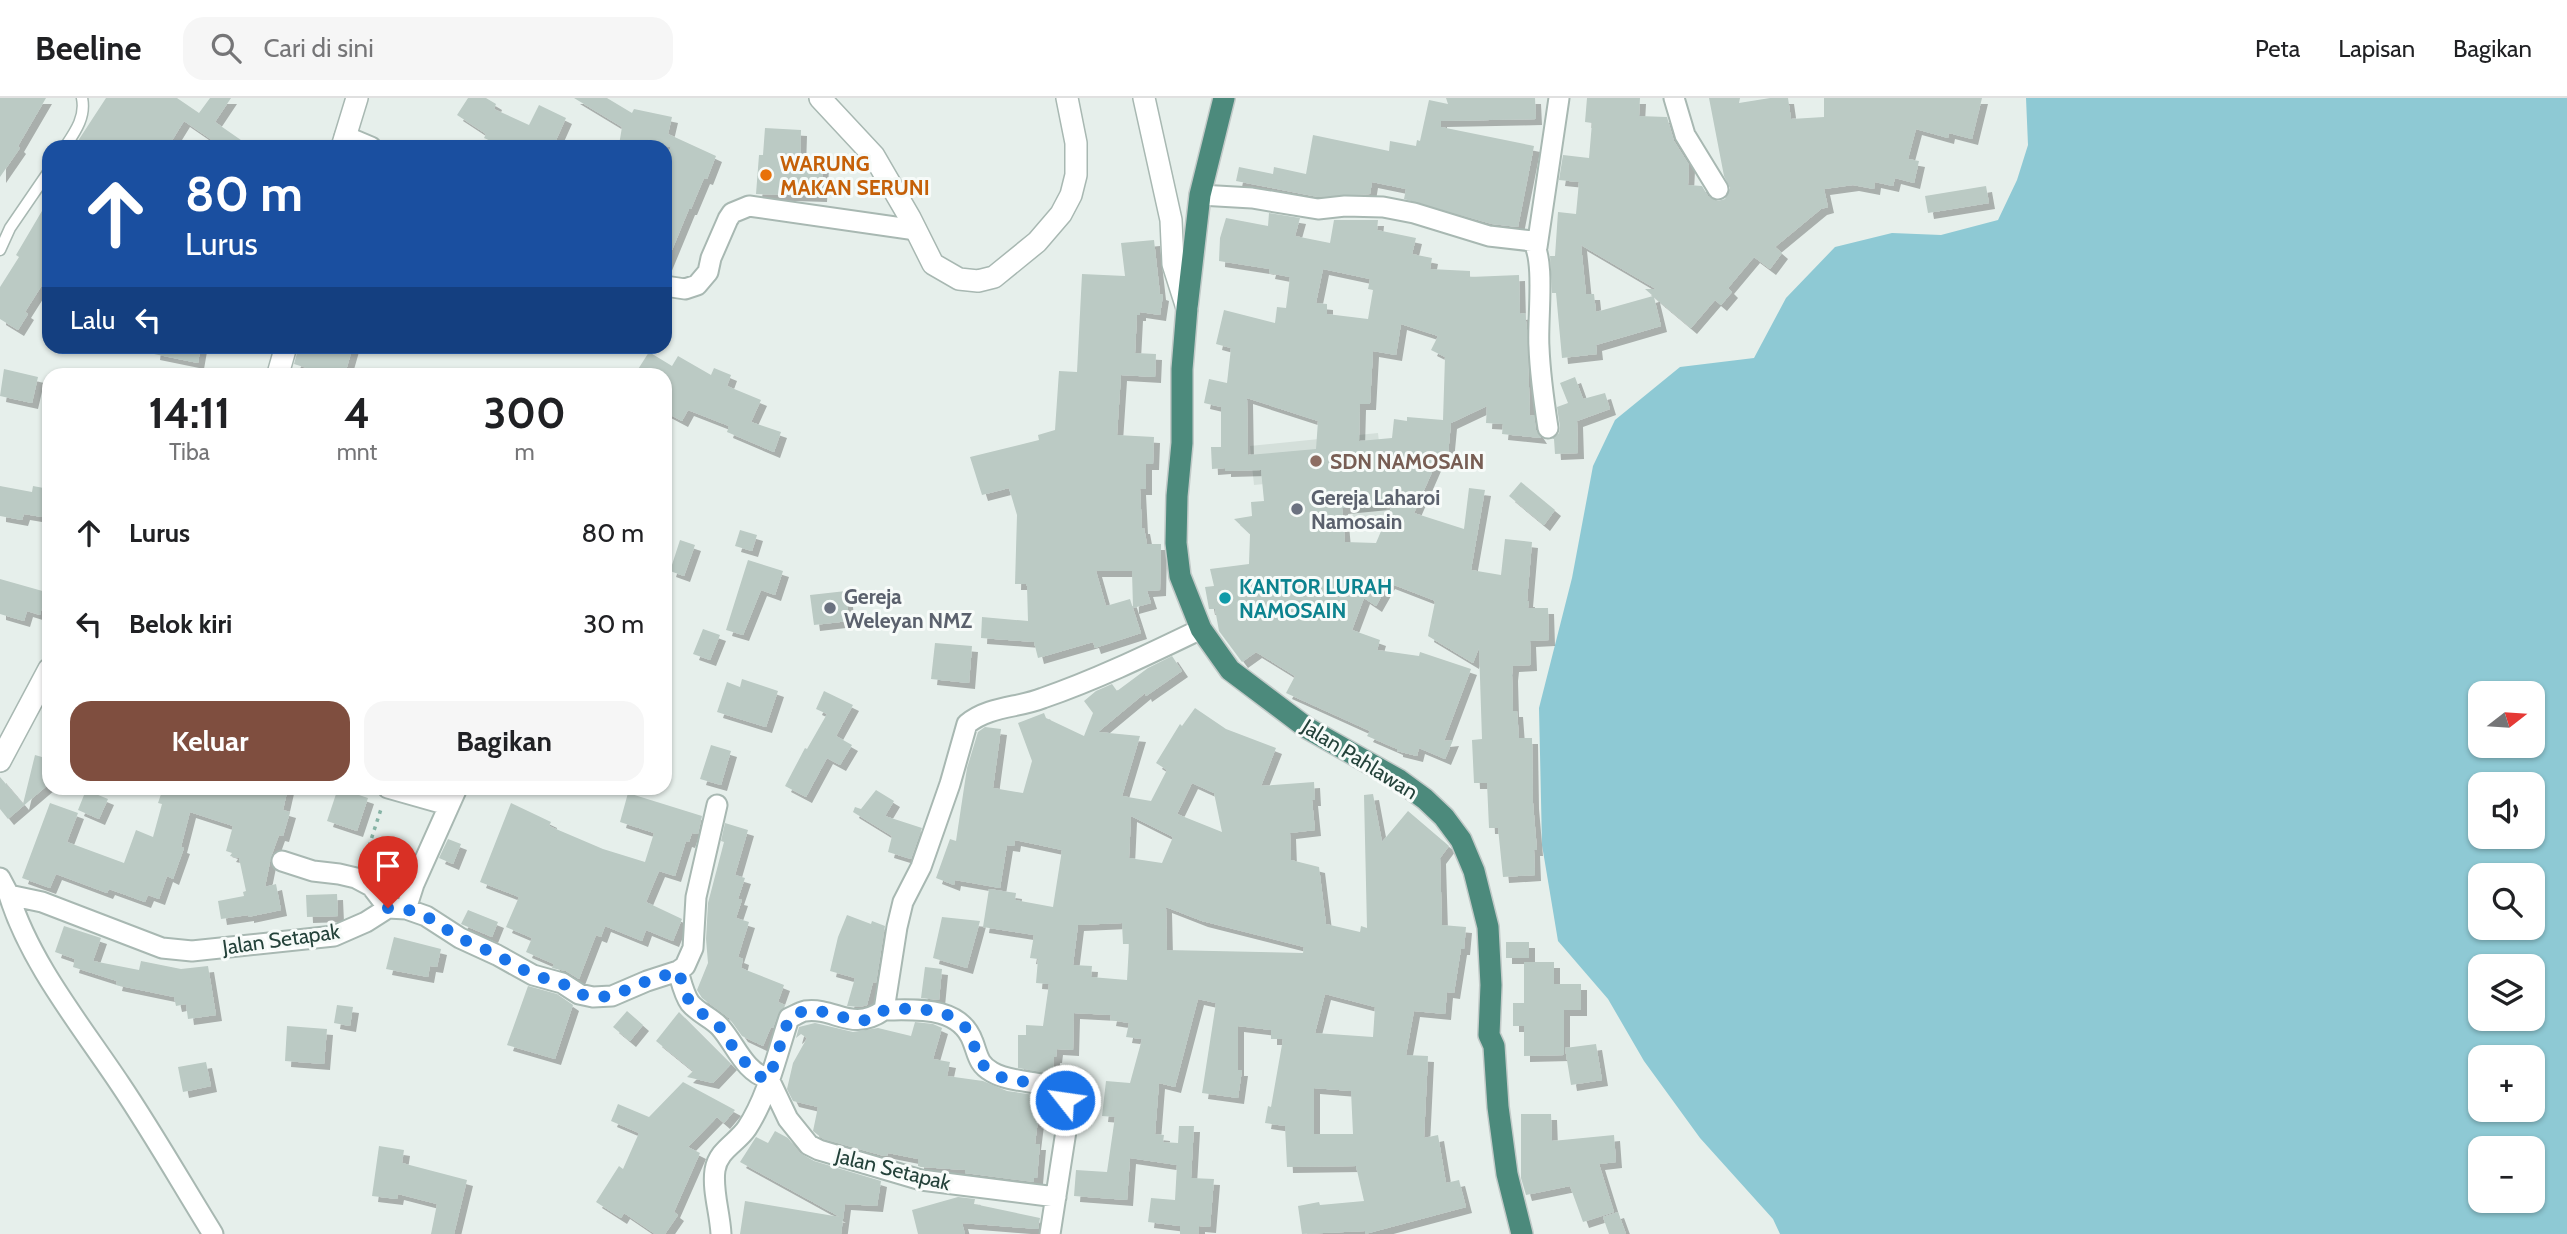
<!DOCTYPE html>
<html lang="id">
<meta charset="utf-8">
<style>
:root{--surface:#fff;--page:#f6f6f6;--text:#202124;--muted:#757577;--line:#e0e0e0;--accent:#7f4e3f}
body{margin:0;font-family:Cabin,sans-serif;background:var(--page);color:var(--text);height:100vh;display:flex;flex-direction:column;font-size:26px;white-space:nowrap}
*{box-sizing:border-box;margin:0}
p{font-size:23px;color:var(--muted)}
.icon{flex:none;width:38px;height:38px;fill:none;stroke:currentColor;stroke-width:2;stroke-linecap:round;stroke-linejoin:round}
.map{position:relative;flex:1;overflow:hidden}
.details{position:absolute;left:42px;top:270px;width:630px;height:427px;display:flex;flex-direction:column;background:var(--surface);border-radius:21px;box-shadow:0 2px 5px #0004}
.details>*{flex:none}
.top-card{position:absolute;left:42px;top:42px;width:630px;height:214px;border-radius:21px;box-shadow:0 2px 5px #0004;background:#1a4fa0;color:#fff;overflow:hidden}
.needle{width:46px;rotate:73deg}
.buttons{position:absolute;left:2468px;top:583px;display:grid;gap:14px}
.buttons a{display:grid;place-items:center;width:77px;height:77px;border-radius:14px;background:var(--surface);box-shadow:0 2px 5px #0004;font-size:35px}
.pin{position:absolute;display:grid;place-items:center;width:60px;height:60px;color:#fff;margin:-72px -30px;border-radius:50% 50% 50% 0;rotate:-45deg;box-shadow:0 0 7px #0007}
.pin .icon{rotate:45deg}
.me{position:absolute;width:77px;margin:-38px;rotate:300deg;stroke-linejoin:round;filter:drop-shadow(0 0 5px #0008)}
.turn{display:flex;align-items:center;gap:24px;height:147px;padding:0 28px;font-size:32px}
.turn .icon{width:91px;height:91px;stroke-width:2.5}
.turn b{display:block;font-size:49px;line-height:60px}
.then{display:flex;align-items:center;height:66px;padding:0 28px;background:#0003;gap:14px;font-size:26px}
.eta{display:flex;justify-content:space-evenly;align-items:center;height:119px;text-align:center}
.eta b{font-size:42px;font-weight:700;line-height:49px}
.primary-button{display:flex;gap:14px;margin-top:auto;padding:14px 28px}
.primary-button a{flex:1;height:80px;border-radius:21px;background:var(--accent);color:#fff;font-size:28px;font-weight:700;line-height:80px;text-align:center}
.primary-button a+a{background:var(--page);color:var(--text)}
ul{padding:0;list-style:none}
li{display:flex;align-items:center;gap:21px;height:91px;padding:0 28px}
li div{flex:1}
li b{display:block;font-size:26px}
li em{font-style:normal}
header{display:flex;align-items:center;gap:42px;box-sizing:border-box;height:98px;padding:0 35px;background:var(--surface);border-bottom:2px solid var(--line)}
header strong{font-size:33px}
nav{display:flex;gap:38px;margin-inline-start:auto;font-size:24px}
.search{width:490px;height:63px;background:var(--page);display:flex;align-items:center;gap:18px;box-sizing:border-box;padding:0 24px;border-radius:21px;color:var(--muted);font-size:26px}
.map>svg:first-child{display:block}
.built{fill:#d4dfda}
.water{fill:#8ec9d4;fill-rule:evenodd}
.building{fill:#bbcac4;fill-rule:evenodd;filter:url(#shadow)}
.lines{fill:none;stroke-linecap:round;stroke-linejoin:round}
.service-casing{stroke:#a8b8b2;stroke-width:13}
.minor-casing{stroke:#a8b8b2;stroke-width:23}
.tertiary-casing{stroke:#a8b8b2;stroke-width:24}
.trunk-casing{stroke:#c2cac8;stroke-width:24}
.path{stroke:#86b3a5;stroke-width:3.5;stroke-dasharray:3.5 5;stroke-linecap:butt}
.service{stroke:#fff;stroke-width:10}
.minor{stroke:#fff;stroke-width:19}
.tertiary{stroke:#fff;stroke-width:21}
.trunk{stroke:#4c8a7c;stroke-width:21}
.route{stroke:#1a73e8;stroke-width:12;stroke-dasharray:0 21.6}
.food-dot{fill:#e8710a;stroke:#f7fbf9;stroke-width:2.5}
.education-dot{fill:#8d6e63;stroke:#f7fbf9;stroke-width:2.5}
.worship-dot{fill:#6b7280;stroke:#f7fbf9;stroke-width:2.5}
.culture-dot{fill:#0f9aa8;stroke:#f7fbf9;stroke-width:2.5}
.labels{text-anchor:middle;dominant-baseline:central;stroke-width:6;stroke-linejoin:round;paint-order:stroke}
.food-label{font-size:21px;font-weight:bold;fill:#c56008;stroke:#f7fbf9;text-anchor:start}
.education-label{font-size:21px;font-weight:bold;fill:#785e54;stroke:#f7fbf9;text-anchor:start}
.worship-label{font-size:21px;font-weight:bold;fill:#5b616d;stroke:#f7fbf9;text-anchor:start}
.culture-label{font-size:21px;font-weight:bold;fill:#0d838f;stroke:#f7fbf9;text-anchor:start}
.street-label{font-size:21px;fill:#24423a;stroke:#f7fbf9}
</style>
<header>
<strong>Beeline</strong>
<div class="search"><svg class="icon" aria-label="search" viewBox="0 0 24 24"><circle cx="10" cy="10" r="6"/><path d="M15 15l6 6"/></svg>Cari di sini</div>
<nav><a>Peta</a><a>Lapisan</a><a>Bagikan</a></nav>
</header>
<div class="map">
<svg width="2567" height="1136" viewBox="0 0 2567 1136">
<defs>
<filter id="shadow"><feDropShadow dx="6" dy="6" stdDeviation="0" flood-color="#0004"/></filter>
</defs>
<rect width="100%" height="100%" fill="#e6efeb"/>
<!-- built -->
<path class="built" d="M1378 335 1387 417 1353 420 1348 378 1254 387 1250 348Z"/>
<!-- water -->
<path class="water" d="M2026 0H2567V1136H1780L1773 1121 1700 1040 1644 963 1608 901 1558 843 1542 747 1539 610 1572 480 1593 368 1615 322 1680 269 1754 260 1786 200 1835 149 1892 135 1941 137 1998 122 2017 82 2028 47ZM2480 595H2532V648H2480ZM2480 686H2532V738H2480ZM2480 777H2532V830H2480ZM2480 868H2532V920H2480ZM2532 959V1012H2480V959ZM2532 1050V1102H2480V1050Z"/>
<!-- building -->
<path class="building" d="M0 0H46L18 48 20 50 0 79Z
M106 0H177L199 15 210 0H231L215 24 251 49H222L184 23 168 49H74Z
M468 0H486L496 6 494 11 529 27 539 7 566 20 553 49H504L484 40 486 36 457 17Z
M574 0H607L632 15 634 11 672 19 668 36 716 58 707 81 704 80 691 111H689L665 169V63L671 49 619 47 622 29Z
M1446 0H1535L1536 21 1441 23V29L1534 48 1518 129 1492 126 1404 101 1406 91 1372 84 1370 96 1318 99 1236 83 1239 69 1273 76 1274 69 1306 76 1313 37 1389 53 1390 43 1416 48 1417 42 1420 43 1429 2 1448 6Z
M1587 0H1640L1639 18 1667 19 1674 43 1689 67 1688 87 1702 88 1708 98 1718 103 1725 101 1730 90 1724 78 1709 0H1740L1739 5 1770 0H1788L1791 21 1824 19V0H1982L1972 41 1949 35 1948 40 1916 31 1908 61 1919 63 1914 85 1895 80 1893 88 1875 84 1874 91 1853 87 1824 91 1828 109 1821 111 1775 149 1782 155 1770 171 1754 159 1728 190 1732 194 1721 207 1715 202 1691 230 1654 199 1661 228 1596 247 1597 256 1562 260 1556 195H1552L1550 158H1555L1558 114 1576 116 1579 84 1559 82 1563 57 1589 60 1592 25 1585 24ZM1581 147 1656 191H1645L1653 198 1596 214 1594 196H1586Z
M765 30 801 32 800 63 823 65 821 98 756 96 759 57H763Z
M1986 88 1989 105 1928 115 1925 98Z
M49 101V176L25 214 28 216 18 232 0 221V189L19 159 16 157Z
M1269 115 1300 120 1295 138 1330 145 1334 122H1378L1377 132 1416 140 1412 156 1432 160 1430 171 1470 173V179L1519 177 1520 216 1525 215 1527 231 1530 318 1534 317 1536 332 1541 340 1502 336 1503 326 1486 325 1487 308 1451 325 1447 367 1436 365 1414 415 1464 431 1469 390 1485 392 1471 472 1501 477 1505 441 1532 444 1527 503H1529L1528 510H1548L1549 542 1530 543 1531 567 1513 568 1512 577 1513 613H1517L1519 640H1532L1533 705 1537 752H1534L1535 777 1503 779 1498 730H1489L1487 685H1474L1472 642 1482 641 1479 550 1473 565 1428 538 1435 504 1433 502 1389 485 1376 508 1364 500 1352 532 1380 542 1377 552 1419 558 1420 554 1471 571 1444 643 1453 642 1445 661 1419 650 1417 658 1397 653V651L1367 638 1370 633 1286 595 1295 578 1256 554 1242 564 1219 533 1215 511H1209L1205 489 1214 488 1210 471 1249 466 1250 436 1234 421 1252 418 1251 404 1264 403 1261 372 1225 373V370L1212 371 1211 349H1221V309L1204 305 1209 281 1227 285 1231 250 1216 246 1224 212 1275 225 1277 209 1286 210 1290 179 1269 175 1270 171 1219 163 1220 140 1226 120 1268 128ZM1323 171 1370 181 1368 191 1373 192 1368 221 1327 216V206L1316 205ZM1401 226 1438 238 1431 252 1445 259 1443 322 1407 319V323L1394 321 1392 340 1359 343 1360 306H1370L1373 253 1396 257ZM1247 300 1318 323 1316 351 1248 357ZM1393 405 1376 445 1345 444 1342 410Z
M1154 142 1160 196 1163 197 1160 217 1140 214V217H1137L1135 255 1156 256 1155 279 1121 277 1117 337 1154 339 1153 366H1146V391H1140L1142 430H1144L1147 446H1161L1160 492 1147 493 1151 505 1133 510 1132 473H1096L1106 508 1130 501 1141 535 1095 550 1093 544 1038 560 1034 544 981 540 982 519 1028 523 1027 488 1026 486H1015L1017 417 1009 390 982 397 970 359 1039 342 1038 337 1055 332 1059 273 1077 274 1082 176 1125 178 1121 145Z
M155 248H201L198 265 154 256Z
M299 248H353L345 276H326L294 266Z
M649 254 672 268 678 258 711 277 714 270 731 277 727 288 761 302 751 324 781 334 774 354 727 334 729 328 688 312 682 323 665 314V276H635Z
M4 271 38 279 32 305 0 298Z
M1575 279 1583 301 1605 295 1610 311 1577 323 1578 355 1555 356 1554 341H1552L1559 335 1560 329 1557 309 1568 305 1560 285Z
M1521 384 1555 412 1544 427 1509 398Z
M0 388 32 394 33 388 49 391 48 420 24 416 22 422 0 418Z
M740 432 757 437 752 453 735 448Z
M680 442 695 447 684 478 670 473Z
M748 462 783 473 775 497 761 492 743 537 726 532Z
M0 481 46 494 40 517 27 513 24 523 0 516Z
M846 493 849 523 814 527 810 497Z
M703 531 720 537 710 562 693 556Z
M935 545 972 548 969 585 931 581Z
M1172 558 1182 573 1146 598 1145 595 1098 634 1140 638 1122 698 1151 703 1167 672 1156 665 1180 626 1182 628 1195 610 1226 631 1276 650 1261 688 1314 684 1315 702H1312L1315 732 1290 735 1291 762 1319 769 1326 826 1360 834 1361 828 1367 830 1364 697 1373 696 1382 744 1408 713 1449 748 1440 760 1442 827 1466 829 1464 851H1461L1454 895 1447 894 1445 916 1414 913 1406 957 1428 958 1424 1040 1438 1037 1446 1085 1459 1082 1466 1109 1365 1136V1133L1302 1136 1298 1108 1319 1104 1320 1107 1364 1103 1356 1068 1287 1069 1285 1028 1265 1025 1268 1008 1271 1009 1283 941H1271V932L1238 928V972H1242L1238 1000 1202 995 1216 905 1198 901 1175 989 1159 985 1155 1036 1164 1037 1163 1044 1178 1045 1179 1028H1194L1191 1080 1214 1081 1210 1129 1199 1128V1136H1180V1128L1148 1124 1151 1100 1175 1102 1177 1067 1130 1060 1127 1102 1074 1098 1076 1072 1107 1074 1115 1019 1102 1018 1106 983 1130 985 1142 941 1126 939 1129 925 1110 922 1111 917 1074 915 1073 952 1057 951 1056 959H1054L1053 976 1018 970V937H1026V927L1043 928 1049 886 1036 885 1038 861 1030 860 1034 837 983 829 989 791 1016 795 1015 802 1053 809 1062 752 1015 742 1014 748 1007 747 1000 790 955 782 954 787 936 780 950 741 956 743 967 670 978 634 985 629 1001 631 993 690 1023 695 1032 663 1018 625 1044 615 1046 620 1084 638 1093 615 1084 603 1096 593 1112 586 1117 593 1148 570ZM1192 685 1214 695 1222 734 1177 716ZM1131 718 1173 739 1162 765 1129 760ZM1166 809 1202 823 1304 849 1303 855 1167 852ZM1122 825 1123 846H1129L1127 882 1091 879 1092 868 1073 867 1078 827ZM1325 896 1375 909 1373 939 1315 935ZM1314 990 1351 993 1353 1036H1314Z
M742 581 778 593 766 629 717 614 727 584 740 589Z
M824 593 853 607 836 638 852 647 840 667 827 660 806 699 785 688 805 650 807 651 827 616 816 611Z
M711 647 731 653 721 687 700 681Z
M35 657 49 661V686L8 721 0 711V679L23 706Z
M163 690H288L283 712 290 714 283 738 279 737 271 759 265 789 276 786 281 812 248 819V817L221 821 218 803 244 798 243 794 246 793 239 760 230 758 232 755 226 753 233 728 190 714 181 749 184 750 173 781 167 778 159 801 148 797 145 804 109 791 107 795 56 776 50 790 22 780 50 705 78 715 67 744 124 765 136 732 153 739 162 706 158 705Z
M338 690 368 700 357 733 327 723Z
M86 692 108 701 99 721 78 712Z
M876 692 894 703 885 718 922 730 911 761 888 754 892 738 853 714 855 709 861 711Z
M628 695 702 718 698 736 692 735 689 744 686 743 675 778 659 773 646 804 682 821 673 843 646 832 642 843 605 828 601 839 596 837 579 881 566 873 552 870 554 866 526 854 532 840 506 829 519 799 480 784 511 705 551 724 549 728 603 751 645 764 654 735 620 724Z
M725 725 748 732 735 777 745 780 738 801 742 802 736 820 749 824 738 859 743 861 741 870 784 887 778 904 785 907 778 916 773 930 771 929 763 948 742 938 729 920 702 900 697 892 708 865 706 841 708 805 724 744 721 743Z
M448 741 461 746 453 766 439 760Z
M337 796 338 818 307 819 306 797Z
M468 812 498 824 492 839 461 826Z
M847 817 871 826 872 823 885 828 876 885 873 884 867 907 860 909 847 908 855 880 830 873 838 839Z
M942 819 980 823 967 870 933 860Z
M64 828 101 840 93 863 139 872 141 863 181 871 208 868 216 917 188 921 186 906 176 908 174 899 116 887 117 883 73 869 75 861 55 854Z
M394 839 441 851 437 869 430 868 428 879 386 871Z
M1506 844H1529V860H1506Z
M1524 864H1554V886H1581V912H1564V957L1524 958V928H1513V905H1524Z
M925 869 942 871 939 902 921 900Z
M528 888 557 896 573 907 555 961 507 947Z
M337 907 353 909 350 928 334 925Z
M627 913 643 927 630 943 613 929Z
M679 914 731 966 713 985 687 979 693 973 656 943Z
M915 924 933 926 942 930 933 961 950 964 947 978 983 983 1007 993 1041 998 1035 1046H1040L1037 1080H1034V1084L965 1075V1072L921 1069 918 1068V1061L888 1055 887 1058H884L823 1041 813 1033 818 1009 793 1003 787 991 793 965 807 940 801 936 796 940 799 929 815 925 853 934 878 930 911 938Z
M287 928 327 931 324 966 285 963Z
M1596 946 1602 982 1571 987 1565 950Z
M206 964 211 988 183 994 178 969Z
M683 984 735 1012 724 1025 717 1019 688 1049 700 1055 674 1114 678 1117 665 1136H655L624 1115 621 1120 596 1104 619 1068 623 1071 639 1035 611 1023 618 1006 649 1019Z
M1521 1016H1551L1552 1043 1614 1037 1616 1064 1599 1066 1614 1114 1583 1124 1570 1088 1526 1097 1521 1080Z
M775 1033 788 1040 800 1055 814 1063 881 1083 877 1108 845 1106 841 1136H740L745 1103 840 1119 740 1064 756 1039 768 1045Z
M379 1048 404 1052 402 1065 467 1082 454 1136H431L437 1106 398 1096 397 1101 372 1098Z
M958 1099 975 1101 974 1106 1040 1120 1038 1131 962 1125 965 1136H918L912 1112Z
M1618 1114 1626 1136H1609L1603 1119Z"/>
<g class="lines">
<defs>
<path id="service" d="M65 49C75 34 86 19 82 0
M0 152 10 130 49 73"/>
<path id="minor" d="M1674 0 1685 37 1718 91
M345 38 371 49
M1200 97 1252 100 1318 111 1345 108 1383 109 1414 115 1489 138 1532 143C1546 160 1537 224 1539 249 1540 276 1544 304 1548 330
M1537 149 1559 0
M665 188 685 191 697 187 708 174 711 160 728 121 732 115 749 108 916 132
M388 690 448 707
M282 763 313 773 339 776 356 780 371 788 388 810
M0 780 9 797 42 804 162 850 192 853 334 838 366 824 388 810 406 811 426 818 460 840 497 857 533 877 562 885 579 896 593 899 612 898 647 883 678 873 685 868 693 850 696 799 717 707
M9 797C30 865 80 926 120 986 153 1035 182 1086 213 1136
M406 811 414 786 457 690
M678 873C681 883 684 897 690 905 698 915 712 920 720 929 736 947 744 974 769 981L788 1021 809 1047 819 1052 921 1082 1056 1099
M884 912C915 912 960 907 973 944 978 957 978 966 992 974 1014 987 1048 981 1063 995L1066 1033 1050 1136
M721 1136C720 1115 712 1092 715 1072 718 1052 737 1045 747 1030 768 998 777 956 789 920 794 918 800 914 805 913 836 909 851 935 884 912L897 829 903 804 921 769 950 686 967 626C989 608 1018 610 1043 600 1098 581 1149 556 1201 531"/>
<path id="tertiary" d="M820 0 874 58 910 120 933 166 959 181 978 183 994 179 1037 144 1061 116 1071 97 1076 77V45L1067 0
M1144 0 1171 122 1173 166 1187 210
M342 49 357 0
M278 276 286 248
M0 663 49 571"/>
<path id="trunk" d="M1224 0 1200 97 1187 210 1182 271V345L1177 398 1176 445 1180 478 1201 531 1230 572 1307 630 1399 682 1425 701 1444 719 1461 742 1474 773 1488 829 1491 887 1489 937 1494 948 1498 1009 1507 1076 1522 1136"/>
</defs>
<!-- service casing -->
<use href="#service" class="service-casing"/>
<!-- minor casing -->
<use href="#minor" class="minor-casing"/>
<!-- tertiary casing -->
<use href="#tertiary" class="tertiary-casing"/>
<!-- trunk casing -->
<use href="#trunk" class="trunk-casing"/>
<!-- path -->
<path class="path" d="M370 765 369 748 382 708"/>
<!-- service -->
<use href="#service" class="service"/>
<!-- minor -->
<use href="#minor" class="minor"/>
<!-- tertiary -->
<use href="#tertiary" class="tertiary"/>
<!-- trunk -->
<use href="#trunk" class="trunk"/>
</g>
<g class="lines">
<!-- route -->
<path class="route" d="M388 810 406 811 426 818 460 840 497 857 533 877 562 885 579 896 593 899 612 898 647 883 678 873 690 906 722 931 737 956 749 968 761 979 769 981 789 920C794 918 799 914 804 913 825 909 846 925 868 922 875 920 879 913 887 912 908 909 942 910 960 924 983 943 965 962 999 978 1016 986 1046 983 1056 989 1062 992 1064 997 1065 1002"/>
</g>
<!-- markers -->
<circle class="food-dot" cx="766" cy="77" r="7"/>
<circle class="education-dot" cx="1316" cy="363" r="7"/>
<g class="worship-dot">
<circle cx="1297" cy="411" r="7"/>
<circle cx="830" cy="510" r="7"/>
</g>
<circle class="culture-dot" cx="1225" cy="500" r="7"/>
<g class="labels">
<!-- food labels -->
<g class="food-label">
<text x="780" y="65">WARUNG<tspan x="780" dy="24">MAKAN SERUNI</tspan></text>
</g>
<!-- education labels -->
<g class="education-label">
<text x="1330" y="363">SDN NAMOSAIN</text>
</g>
<!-- worship labels -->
<g class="worship-label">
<text x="1311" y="399">Gereja Laharoi<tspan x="1311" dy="24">Namosain</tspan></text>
<text x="844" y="498">Gereja<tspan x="844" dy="24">Weleyan NMZ</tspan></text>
</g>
<!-- culture labels -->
<g class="culture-label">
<text x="1239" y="488">KANTOR LURAH<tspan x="1239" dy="24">NAMOSAIN</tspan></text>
</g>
<!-- street labels -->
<g class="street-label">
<text transform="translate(1360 661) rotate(32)">Jalan Pahlawan</text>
<text transform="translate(281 841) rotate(-8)">Jalan Setapak</text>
<text transform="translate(893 1071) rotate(14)">Jalan Setapak</text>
</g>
</g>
</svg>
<div class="buttons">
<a><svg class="needle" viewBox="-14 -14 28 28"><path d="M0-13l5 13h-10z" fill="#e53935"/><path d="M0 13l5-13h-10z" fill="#757577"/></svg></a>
<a><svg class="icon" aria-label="sound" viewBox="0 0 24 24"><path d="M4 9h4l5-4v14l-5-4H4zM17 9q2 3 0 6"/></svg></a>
<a><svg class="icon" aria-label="search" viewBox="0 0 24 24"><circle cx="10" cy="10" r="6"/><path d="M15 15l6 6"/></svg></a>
<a><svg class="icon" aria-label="layers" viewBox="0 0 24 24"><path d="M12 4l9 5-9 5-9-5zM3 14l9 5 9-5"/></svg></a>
<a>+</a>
<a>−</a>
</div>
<div class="pin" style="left:388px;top:810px;background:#d93025"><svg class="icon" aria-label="arrive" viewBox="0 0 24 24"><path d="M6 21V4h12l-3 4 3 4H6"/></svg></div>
<svg class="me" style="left:1065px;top:1002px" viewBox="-20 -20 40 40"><circle r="17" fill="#1a73e8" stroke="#fff" stroke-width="3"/><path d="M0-11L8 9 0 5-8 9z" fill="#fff"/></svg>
<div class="top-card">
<div class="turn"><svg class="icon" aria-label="ahead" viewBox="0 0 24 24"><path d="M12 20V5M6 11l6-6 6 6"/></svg><div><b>80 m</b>Lurus</div></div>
<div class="then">Lalu<svg class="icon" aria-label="left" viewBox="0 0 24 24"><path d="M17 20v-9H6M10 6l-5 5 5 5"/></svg></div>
</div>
<section class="details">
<div class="eta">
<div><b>14:11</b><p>Tiba</p></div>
<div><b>4</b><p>mnt</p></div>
<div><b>300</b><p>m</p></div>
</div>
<ul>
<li><svg class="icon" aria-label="ahead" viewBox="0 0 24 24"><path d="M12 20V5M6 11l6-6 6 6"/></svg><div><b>Lurus</b></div><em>80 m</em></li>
<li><svg class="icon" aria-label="left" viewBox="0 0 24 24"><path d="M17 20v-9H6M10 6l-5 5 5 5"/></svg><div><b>Belok kiri</b></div><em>30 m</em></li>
</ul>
<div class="primary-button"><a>Keluar</a><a>Bagikan</a></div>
</section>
</div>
